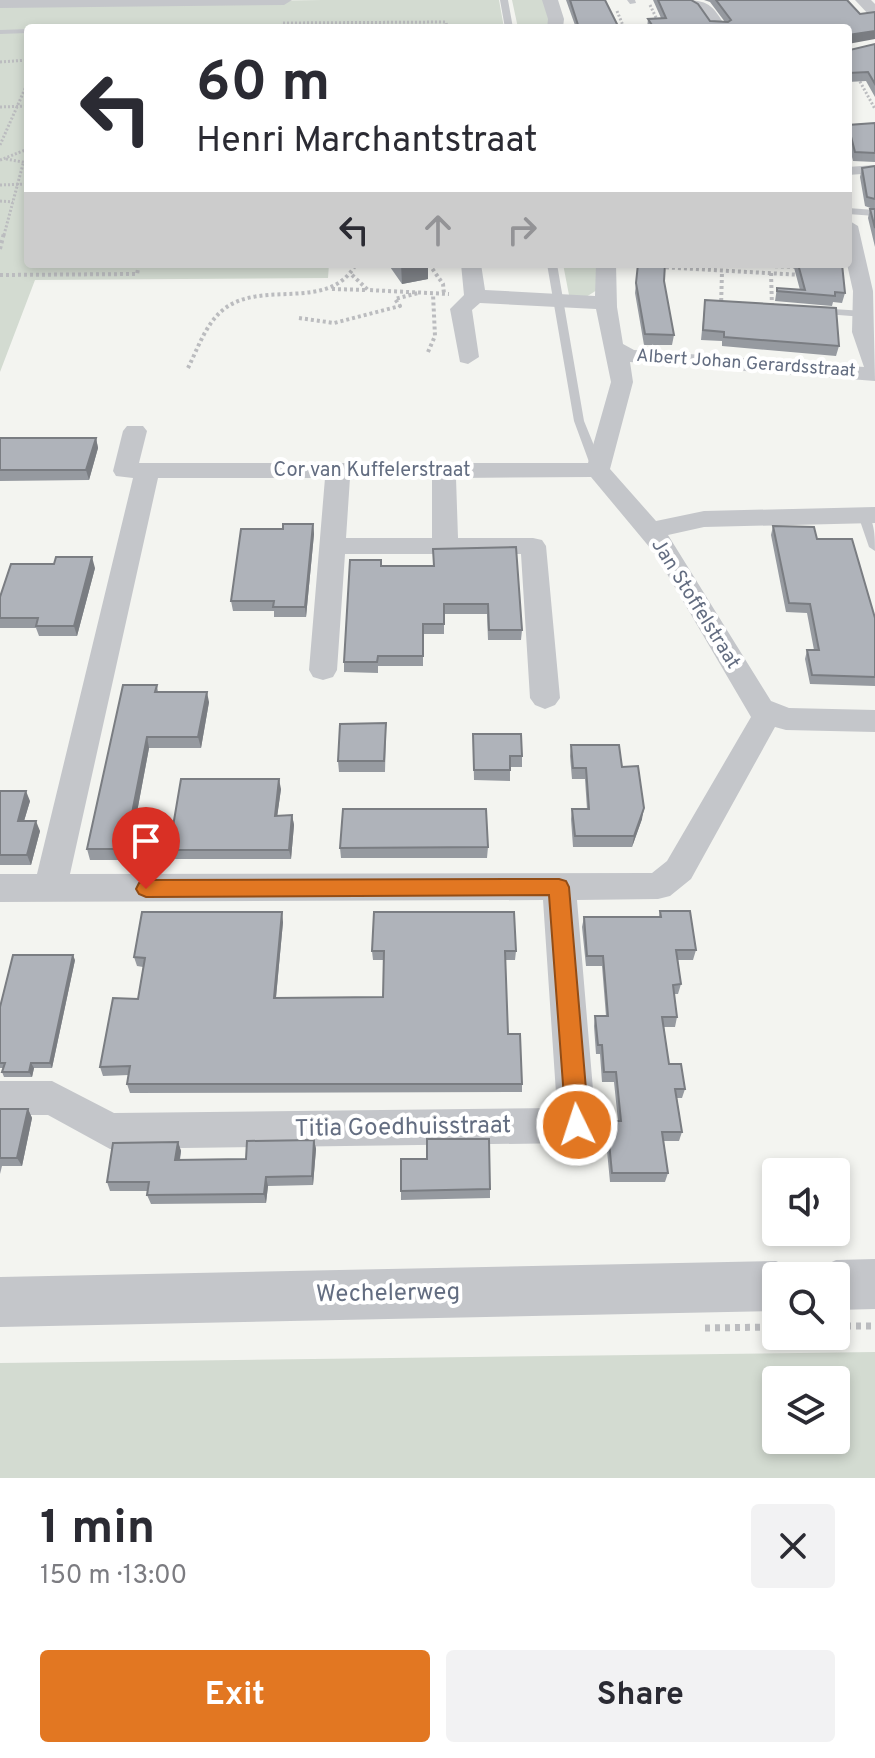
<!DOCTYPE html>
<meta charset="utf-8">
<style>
:root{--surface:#fff;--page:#f2f2f3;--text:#2b2b33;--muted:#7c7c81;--accent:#e27722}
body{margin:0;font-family:Overpass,sans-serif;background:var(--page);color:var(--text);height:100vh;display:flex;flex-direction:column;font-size:30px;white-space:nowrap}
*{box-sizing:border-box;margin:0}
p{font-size:26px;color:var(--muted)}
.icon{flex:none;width:44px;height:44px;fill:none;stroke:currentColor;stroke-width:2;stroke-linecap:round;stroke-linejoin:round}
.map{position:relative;height:1478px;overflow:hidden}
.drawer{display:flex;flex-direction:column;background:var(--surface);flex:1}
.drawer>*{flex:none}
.top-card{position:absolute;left:24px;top:24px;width:828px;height:244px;border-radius:8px;box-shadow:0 4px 12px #0003;background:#fff;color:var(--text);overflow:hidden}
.controls{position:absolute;left:762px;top:1158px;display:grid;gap:16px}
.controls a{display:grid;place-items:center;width:88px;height:88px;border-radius:8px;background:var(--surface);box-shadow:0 4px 12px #0003;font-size:40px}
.pin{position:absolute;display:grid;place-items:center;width:68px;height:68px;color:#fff;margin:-82px -34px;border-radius:50% 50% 50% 0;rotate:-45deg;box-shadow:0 0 8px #0007}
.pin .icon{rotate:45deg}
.me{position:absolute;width:88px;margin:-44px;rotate:356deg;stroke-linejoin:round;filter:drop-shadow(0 0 6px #0008)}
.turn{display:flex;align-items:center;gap:28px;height:168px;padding:0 40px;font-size:36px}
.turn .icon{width:104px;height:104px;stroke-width:2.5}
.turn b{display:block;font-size:56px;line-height:68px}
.lanes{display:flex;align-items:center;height:76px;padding:0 40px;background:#0003;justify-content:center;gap:40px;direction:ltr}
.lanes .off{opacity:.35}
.round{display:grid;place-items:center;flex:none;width:84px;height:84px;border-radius:8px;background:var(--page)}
.head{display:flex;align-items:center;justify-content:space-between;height:136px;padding:0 40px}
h1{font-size:48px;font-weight:700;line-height:60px}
.action{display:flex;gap:16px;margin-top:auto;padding:16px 40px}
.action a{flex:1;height:92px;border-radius:8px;background:var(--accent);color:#fff;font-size:32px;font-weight:700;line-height:92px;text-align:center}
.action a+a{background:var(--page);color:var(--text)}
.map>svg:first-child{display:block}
.green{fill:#d3dbd1;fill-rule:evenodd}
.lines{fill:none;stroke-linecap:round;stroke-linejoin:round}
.path-far2{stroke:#bbbcbf;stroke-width:3;stroke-dasharray:2 2;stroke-linecap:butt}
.path-far1{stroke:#bbbcbf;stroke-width:4;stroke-dasharray:3 3;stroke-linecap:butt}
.path{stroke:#bbbcbf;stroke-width:7;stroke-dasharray:5 5;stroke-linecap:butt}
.service{fill:#c4c6ca;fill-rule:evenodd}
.pedestrian{fill:#c4c6ca;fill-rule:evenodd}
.minor{fill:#c4c6ca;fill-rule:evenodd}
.tertiary{fill:#c4c6ca;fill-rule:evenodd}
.wall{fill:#969aa0}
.shaded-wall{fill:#7a7d82}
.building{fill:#afb3ba;stroke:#7a7d82;stroke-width:2}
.route{fill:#e27722;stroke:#934d16;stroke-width:2}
.labels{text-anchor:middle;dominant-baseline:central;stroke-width:8;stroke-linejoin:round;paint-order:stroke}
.far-street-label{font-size:18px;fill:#636d81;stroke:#fff}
.street-label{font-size:20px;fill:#636d81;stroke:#fff}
.near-street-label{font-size:24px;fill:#636d81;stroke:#fff}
</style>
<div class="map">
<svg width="875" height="1478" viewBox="0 0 875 1478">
<rect width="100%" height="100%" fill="#f3f4f0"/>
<!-- green -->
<path class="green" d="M322 0H499L504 28H28V264H329L328 278 35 280 0 372V5Z
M512 0H543L550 19 549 28H518Z
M563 264H598L597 290 586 297 569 295Z
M875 1352V1478H0V1363ZM776 1380H836V1440H776Z"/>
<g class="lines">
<!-- path-far2 -->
<path class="path-far2" d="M650 5 661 28
M617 11 624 28
M283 23 446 22 447 28
M0 62 28 60
M858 78 875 109
M0 107 28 106
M0 145 28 82
M6 159 28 163
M0 160 28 149
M0 185 28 184
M0 201 13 202
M4 235 23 164"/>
<!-- path-far1 -->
<path class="path-far1" d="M0 249 4 233
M429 264 443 284 444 294
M715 264 798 267
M430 266 439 264
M660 267 802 275
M771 273 772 307
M0 275 137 274 139 264
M352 275 368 290 449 294
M332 289 366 290
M721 307 722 272
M299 318 334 323 400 306 395 299 418 293
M428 352 435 336 433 294
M188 368C198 348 206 323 224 309 263 279 329 313 356 264"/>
<!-- path -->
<path class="path" d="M836 1326H875
M705 1328 776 1327"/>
<!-- service -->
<path class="service" d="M500 0H508L513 28H505Z
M627 0H635L636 3 630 4Z
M28 29V33L0 34V30Z
M848 208 875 210V216L848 214Z
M547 264H557L584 421 604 470 602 472 598 473 592 470 574 421Z
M817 308 864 311 869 314 864 317 813 313V309Z
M864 511C875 518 875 537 875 551L869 547 858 515Z"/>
<!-- pedestrian -->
<path class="pedestrian" d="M875 165V173L848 175V167Z"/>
<!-- minor -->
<path class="minor" d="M0 0H292L284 5 0 8Z
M542 0H558L564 19 563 28H547L548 19Z
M680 0C710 0 711 4 727 28H711L699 10Z
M855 0H871L875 4V18L870 16Z
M848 220 858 226 873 291 875 381 630 362 633 382 610 469 656 521 704 511 875 507V523L704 527 668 535 771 701 789 708 875 710V732L786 730 775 727 691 879 670 896 658 899 577 900 596 1125 590 1138 577 1143 110 1149 48 1115H0V1081H52L114 1113 557 1108 543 900 0 902V874H37L133 478 116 476 113 471 123 431 127 426H143L147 431 139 463H588L611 382 596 309 480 303 472 310 479 357 468 364 460 362 450 309 464 295 461 264H481L485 290 595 296 596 264H616L617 307 623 344 634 350 864 367 852 332 853 291 847 264ZM591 477 656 555 751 717 667 861 652 873 70 874 158 478H325L309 670 313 677 323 680 333 677 337 670 345 554H521L530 698 535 705 545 709 555 705 560 698 546 546 542 540 533 538H458L456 478ZM350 478H432V538H346Z"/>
<!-- tertiary -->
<path class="tertiary" d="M875 1259V1309L836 1310V1276H815L819 1268 836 1260Z
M776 1261 793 1269 797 1276H776V1311L0 1327V1277Z"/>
</g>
<!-- wall -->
<path class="wall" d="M566 0H605L619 28H576Z
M653 0H691L710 21 725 22 710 2 704 0H847L860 14 875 12V39L848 28H647L648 19 661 18Z
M875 44V97L866 81 848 82V48L850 50Z
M875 123V162L853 161 848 141V125Z
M875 166V247L868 218 870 209H873L865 206 860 177 862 168Z
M388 264H428V279L402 284Z
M638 264 664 281 674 335 672 345H644L635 293Z
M793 264H842L845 293 842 303 833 302 832 306 775 301 777 288 800 290Z
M705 300 839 346 836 356 722 346V341L701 340Z
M0 438H96L98 448 89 480 0 481Z
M313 524 314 534 306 617H274V611H233L231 601 283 529Z
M773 526 817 539 875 618V686L810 684 805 659 807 650H814L807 613 786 612 771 535Z
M433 549 522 630 521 640H488L487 614H444V634H423V666H378V673L344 672V662L381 566H434Z
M95 568 77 636H39L36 628H0V597Z
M157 685 158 692 209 702 201 748H149L128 860H90L87 849Z
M386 734 385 772H339L338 761Z
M473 734 522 756V767H510V781L474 780Z
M571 745 622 767 642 819 632 847H573L571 819 572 809H587L585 779H572L570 756Z
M281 789 277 816 292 815 294 825 291 859H171L169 850Z
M0 791 30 801 24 821 40 831 31 865H0Z
M488 847 487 858H341L340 848Z
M660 911 696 950 693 960H678L681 984 678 994H674L677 1017 675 1027H664L669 1064 685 1089 682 1098H677L682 1132 679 1141H663L668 1173 665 1182H610L605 1130 607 1121H618L614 1082H602L600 1054H596L594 1026 595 1016H606L602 966H586L582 927 584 917H659Z
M283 922 276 998 383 997 384 960H373L372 951H516L515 960H505L508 1034 522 1084V1092L130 1093 127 1084 129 1075 103 1076 100 1067 138 999 143 967 137 966 134 957Z
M75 960 52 1068H34L32 1077H4L2 1072 3 1068H0V1007Z
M0 1109H28L32 1118 22 1166H2L0 1174Z
M314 1140 316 1149 313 1185 268 1186 266 1203 151 1204 147 1195 148 1191H110L107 1182 178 1142 181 1151 180 1160 246 1159Z
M490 1189V1198L401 1200V1191Z"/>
<!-- shaded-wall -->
<path class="shaded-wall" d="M875 31V39L848 44V35Z
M401 264H428V279L402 284Z
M96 438 98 448 89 480 86 470Z
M313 524 314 534 306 617 305 607Z
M92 557 95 568 77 636 74 626Z
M207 692 209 702 201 748 198 737Z
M147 737 149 748 128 860 125 849Z
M279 779 281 789 276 825 275 816Z
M26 791 30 801 21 831 18 821Z
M644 808 642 819 632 847 634 836Z
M292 815 294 825 291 859 289 850Z
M36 821 40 831 31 865 27 855Z
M282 912 283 922 275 1007 274 998Z
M73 955 75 960 52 1068 50 1063Z
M31 1063 34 1068 32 1077 29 1072Z
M28 1109 32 1118 22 1166 17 1158Z
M314 1140 316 1149 313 1185 312 1176Z
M178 1142 181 1151 178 1169 175 1160Z
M266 1177 268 1186 266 1203 264 1194Z"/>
<!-- building -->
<path class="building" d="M570 0H605L619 28H579Z
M658 0H691L698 4 710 21 728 22 731 20 716 0H847L860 14 875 12V31L848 35V28H654L648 19 666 18Z
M875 44V84L868 72 848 73V48L850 50Z
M875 123V153L855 152 848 125Z
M875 166V199L867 197 862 168Z
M870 209H875V228Z
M638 264H665L664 281 674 335 645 334 636 283Z
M798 264H842L845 293 835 292V296L777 291V288L805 290Z
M705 300 836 308 839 346 724 337V332L703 330Z
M0 438H96L86 470H0Z
M283 524H313L305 607H273L274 601H231L241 529H283Z
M773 526 814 527 817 539H852L875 618V677L812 675 807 650H819L810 604 789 603Z
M516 547 522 630H489L488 604H444V624H423V656H378L377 662H344L350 560H381V566H434L433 549Z
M56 557H92L74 626H36L38 618H0V597L11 564H54Z
M123 685H157L155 692H207L198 737H147L125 849H87Z
M386 723 384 761H338L340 724Z
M473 734H521L522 756H510V770H474Z
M571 745H619L622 767 638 766 644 808 634 836H575L572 809H589L586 768H573Z
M181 779H279L275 816 292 815 289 850H169Z
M0 791H26L18 821H36L27 855H0Z
M343 809H486L488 847 340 848Z
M660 911H690L696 950H676L681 984 673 985 677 1017H662L669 1064H681L685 1089H675L682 1132H662L668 1173H612L607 1121H621L616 1072H604L602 1045H598L595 1016H608L603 956H587L584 917H661Z
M142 912H282L274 998 383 997 384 951H372L374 912H514L516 951H505L508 1034H520L522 1084H127L130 1066 100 1067 113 998 138 999 145 958 134 957Z
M13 955H73L50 1063H31L29 1072H2L5 1063H0V1007Z
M0 1109H28L17 1158H0Z
M427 1139H489L490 1189 401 1191V1159H427Z
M314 1140 312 1176 266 1177 264 1194 147 1195 149 1182H107L113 1143 178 1142 175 1160 246 1159 247 1141Z"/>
<!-- route -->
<path class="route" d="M559 879 566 881 569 887 589 1125 585 1133 577 1136 569 1133 566 1125 549 895 146 897 139 894 136 889 139 883 146 880Z"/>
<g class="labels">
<!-- far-street labels -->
<g class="far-street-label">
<text transform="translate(746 364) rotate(4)">Albert Johan Gerardsstraat</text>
</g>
<!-- street labels -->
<g class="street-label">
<text x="372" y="471">Cor van Kuffelerstraat</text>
<text transform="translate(695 604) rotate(58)">Jan Stoffelstraat</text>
</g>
<!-- near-street labels -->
<g class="near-street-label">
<text transform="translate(403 1128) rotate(-1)">Titia Goedhuisstraat</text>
<text transform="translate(388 1294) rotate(-1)">Wechelerweg</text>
</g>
</g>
</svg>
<div class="controls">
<a><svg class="icon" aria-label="sound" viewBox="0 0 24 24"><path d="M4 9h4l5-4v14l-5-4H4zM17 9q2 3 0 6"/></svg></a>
<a><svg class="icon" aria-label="search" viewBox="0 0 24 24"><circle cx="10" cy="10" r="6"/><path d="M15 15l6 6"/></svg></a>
<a><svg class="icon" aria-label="layers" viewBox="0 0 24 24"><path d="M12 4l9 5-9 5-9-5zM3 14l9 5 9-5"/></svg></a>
</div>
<div class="pin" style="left:146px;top:889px;background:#d93025"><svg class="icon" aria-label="arrive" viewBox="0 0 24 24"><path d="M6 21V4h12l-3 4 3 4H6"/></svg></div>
<svg class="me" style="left:577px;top:1125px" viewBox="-20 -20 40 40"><circle r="17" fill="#e27722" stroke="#fff" stroke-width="3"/><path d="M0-11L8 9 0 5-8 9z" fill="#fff"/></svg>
<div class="top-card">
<div class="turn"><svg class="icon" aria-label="left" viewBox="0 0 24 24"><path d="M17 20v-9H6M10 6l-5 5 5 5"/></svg><div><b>60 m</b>Henri Marchantstraat</div></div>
<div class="lanes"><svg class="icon" aria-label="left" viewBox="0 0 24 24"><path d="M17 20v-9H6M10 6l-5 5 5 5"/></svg><svg class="icon off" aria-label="ahead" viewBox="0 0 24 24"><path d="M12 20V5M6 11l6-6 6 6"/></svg><svg class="icon off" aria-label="right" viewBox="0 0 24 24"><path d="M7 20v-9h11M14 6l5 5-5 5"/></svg></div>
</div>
</div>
<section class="drawer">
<div class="head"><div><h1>1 min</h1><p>150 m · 13:00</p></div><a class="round"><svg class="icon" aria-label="close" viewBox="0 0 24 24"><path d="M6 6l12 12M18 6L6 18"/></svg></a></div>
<div class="action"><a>Exit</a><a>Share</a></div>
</section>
